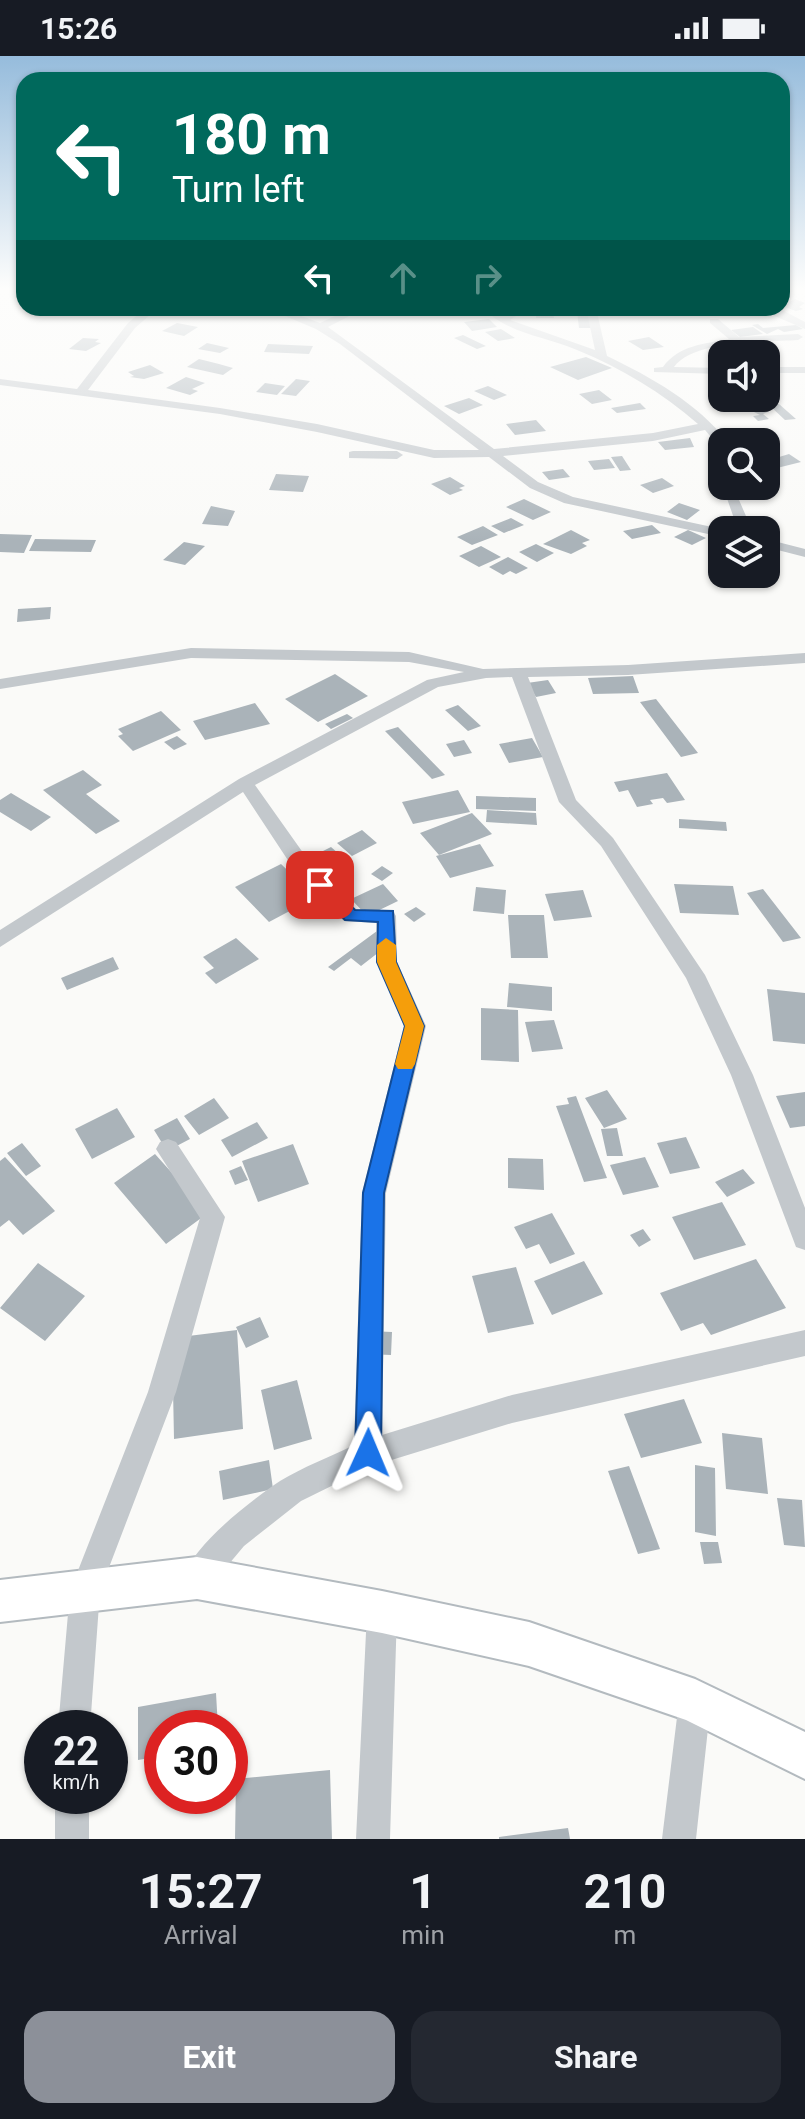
<!DOCTYPE html>
<style>
:root{--surface:#171b24;--page:#242831;--text:#f1f3f6;--muted:#9ea1a6;--accent:#8c9099}
body{margin:0;font-family:Roboto,sans-serif;background:var(--page);color:var(--text);height:100vh;display:flex;flex-direction:column;font-size:30px;white-space:nowrap}
*{box-sizing:border-box;margin:0}
p{font-size:26px;color:var(--muted)}
.icon{flex:none;width:44px;height:44px;fill:none;stroke:currentColor;stroke-width:2;stroke-linecap:round;stroke-linejoin:round}
.map{position:relative;height:1783px;overflow:hidden}
.side{display:flex;flex-direction:column;background:var(--surface);flex:1}
.side>*{flex:none}
.hud{position:absolute;left:16px;top:16px;width:774px;height:244px;border-radius:24px;box-shadow:0 2px 6px #0004;background:#00695c;color:#fff;overflow:hidden}
.fabs{position:absolute;left:708px;top:284px;display:grid;gap:16px}
.fabs a{display:grid;place-items:center;width:72px;height:72px;border-radius:16px;background:var(--surface);box-shadow:0 2px 6px #0004;font-size:40px}
.speed{position:absolute;left:24px;top:1654px;display:flex;gap:16px;font-size:40px;font-weight:700;text-align:center}
.speed>*{display:grid;place-content:center;width:104px;height:104px;border-radius:50%;background:var(--surface);box-shadow:0 2px 6px #0004;line-height:1}
.speed small{font-size:20px;font-weight:400}
.speed .limit{border:12px solid #d22;background:#fff;color:#111}
.pin{position:absolute;display:grid;place-items:center;width:68px;height:68px;color:#fff;margin:-34px;border-radius:16px;box-shadow:0 4px 12px #0006}
.me{position:absolute;width:88px;margin:-44px;rotate:1deg;stroke-linejoin:round;filter:drop-shadow(0 0 6px #0008)}
.turn{display:flex;align-items:center;gap:28px;height:168px;padding:0 24px;font-size:36px}
.turn .icon{width:104px;height:104px;stroke-width:2.5}
.turn b{display:block;font-size:56px;line-height:68px}
.lanes{display:flex;align-items:center;height:76px;padding:0 24px;background:#0003;justify-content:center;gap:40px;direction:ltr}
.lanes .off{opacity:.35}
.eta{display:flex;justify-content:space-evenly;align-items:center;height:136px;text-align:center}
.eta b{font-size:48px;font-weight:700;line-height:56px}
.button{display:flex;gap:16px;margin-top:auto;padding:16px 24px}
.button a{flex:1;height:92px;border-radius:24px;background:var(--accent);color:#fff;font-size:32px;font-weight:700;line-height:92px;text-align:center}
.button a+a{background:var(--page);color:var(--text)}
.status{display:flex;justify-content:space-between;align-items:center;height:56px;padding:0 40px;background:var(--surface);direction:ltr}
.status svg{height:22px;fill:currentColor}
.map>svg:first-child{display:block}
.building{fill:#aab3b9}
.lines{fill:none;stroke-linecap:round;stroke-linejoin:round}
.secondary-casing{stroke:#b3babf;stroke-width:4}
.minor{fill:#c3c8cc;fill-rule:evenodd}
.secondary{fill:#fff;fill-rule:evenodd}
.route{fill:#1a73e8;stroke:#114b97;stroke-width:2}
.slow{fill:#f59e0b}
</style>
<div class="status"><b>15:26</b><svg viewBox="0 0 49 12"><path d="M0 12V9h3v3zM5 12V6h3v6zM10 12V3h3v9zM15 12V0h3v12zM26 1h20v11H26zM47 4h2v5h-2z"/></svg></div>
<div class="map">
<svg width="805" height="1783" viewBox="0 0 805 1783">
<rect width="100%" height="100%" fill="#fafaf8"/>
<!-- building -->
<path class="building" d="M795 243 805 247 799 251 803 253 796 255 782 250Z
M536 252H552L554 262H536V259L530 258V253Z
M577 255H588L591 272H579Z
M489 263 497 271 472 275 464 266Z
M177 267 198 271 184 280 162 275Z
M758 268 763 272 796 269 803 273 784 276 778 273 767 278 752 269Z
M753 271 763 278 740 281 731 274Z
M501 273 515 282 498 285 485 276Z
M463 279 486 290 477 293 454 282Z
M649 281 664 291 643 294 628 285Z
M83 282 99 283 95 286 101 287 86 295 69 293Z
M207 287 229 292 220 297 198 293Z
M268 288 313 290 309 298 264 296Z
M586 301 612 312 578 324 550 311Z
M199 303 219 308 233 312 223 319 187 311Z
M150 309 164 317 144 323 130 321 134 320 128 316Z
M186 321 205 327 192 333 198 335 190 339 166 332Z
M296 323 310 325 296 340 281 338Z
M265 327 285 330 277 339 256 336Z
M488 330 507 339 494 344 474 335Z
M599 334 612 344 592 348 579 338Z
M469 342 483 349 459 358 444 350Z
M640 347 646 353 617 357 611 352Z
M779 348 796 363 785 364 769 349Z
M758 350 770 355 763 358 769 363 758 365 753 360 760 359 748 353Z
M536 364 546 375 515 379 506 368Z
M690 382 694 391 665 394 658 386Z
M789 398 801 406 777 412 766 405Z
M622 400 631 414 620 415 611 401Z
M609 403 615 412 594 414 588 405Z
M563 413 570 421 549 424 542 416Z
M276 418 309 420 303 436 269 434Z
M450 421 465 430 459 432 463 434 450 439 431 428Z
M662 422 674 430 653 437 640 429Z
M524 443 551 456 533 464 506 451Z
M679 447 700 454 687 464 667 456Z
M211 450 235 455 228 470 202 468Z
M511 462 524 469 504 477 491 470Z
M652 469 661 477 632 483 623 475Z
M483 470 498 479 472 489 457 481Z
M571 474 590 484 582 487 587 490 571 498 543 488Z
M688 474 706 482 692 489 674 481Z
M0 478 32 479 24 497 0 496Z
M35 483 96 484 91 496 29 495Z
M184 486 205 490 185 509 163 504Z
M536 488 554 497 537 506 519 496Z
M481 490 501 501 479 511 459 500Z
M508 501 528 512 516 518 510 515 503 519 489 511Z
M51 551 50 563 17 566 18 553Z
M335 618 368 640 318 666 285 643Z
M633 620 639 637 593 638 588 622Z
M548 624 556 637 536 641 527 627Z
M656 643 698 697 681 701 640 646Z
M255 647 270 668 205 684 193 665Z
M458 649 481 670 468 675 445 654Z
M161 655 181 674 133 695 118 680 123 678 118 673Z
M347 658 353 662 331 673 325 668Z
M398 671 445 719 432 723 385 675Z
M177 680 187 688 174 694 164 686Z
M532 682 543 701 509 707 499 688Z
M464 684 472 697 454 701 446 688Z
M83 714 102 729 86 738 120 765 96 778 43 734Z
M667 717 685 744 667 747 663 742 650 744 653 748 637 751 628 734 619 736 614 726Z
M458 734 470 756 413 768 402 746Z
M11 737 51 761 31 775 0 756V744Z
M476 740 536 742V755L476 753Z
M487 754 536 757 537 769 486 766Z
M472 757 492 778 439 799 420 777Z
M679 763 726 766 727 775 679 772Z
M362 774 377 787 352 800 337 787Z
M480 788 494 810 450 822 436 800Z
M331 791 347 805 324 817 309 802Z
M281 808 310 836 293 844 299 850 269 866 235 831Z
M382 810 393 817 382 825 371 818Z
M383 828 398 845 367 860 351 843Z
M674 828 733 830 739 859 680 857Z
M476 831 506 834 504 858 473 855Z
M763 833 801 882 783 886 747 837Z
M583 834 592 861 554 865 545 838Z
M416 851 426 858 414 866 404 858Z
M508 859H544L548 902H511Z
M377 875 392 886 361 910 351 902 334 915 328 911Z
M236 882 259 903 216 928 205 917 214 912 203 901Z
M113 901 119 913 67 934 61 922Z
M509 927 552 931V955L507 951Z
M767 933 805 937V988L773 985Z
M481 952 518 954 519 1006 481 1004Z
M554 964 563 993 532 996 525 966Z
M607 1034 627 1063 604 1072 585 1042Z
M805 1036V1070L790 1072 776 1040Z
M576 1040 607 1122 584 1126 556 1050 569 1048 567 1042Z
M214 1042 229 1062 199 1079 184 1060Z
M117 1052 135 1081 92 1103 75 1073Z
M177 1062 190 1083 167 1095 154 1074Z
M257 1066 268 1082 232 1101 221 1084Z
M617 1072 623 1100H607L601 1073Z
M686 1081 700 1112 670 1118 657 1087Z
M22 1087 41 1110 26 1120 7 1097Z
M293 1088 309 1128 258 1146 242 1105Z
M155 1098 208 1157 166 1188 114 1127Z
M5 1101 55 1155 23 1179 9 1164 0 1171V1105Z
M645 1101 659 1131 623 1139 610 1109Z
M508 1102 543 1103 544 1134 508 1132Z
M241 1110 248 1124 235 1129 229 1115Z
M743 1113 755 1127 727 1141 715 1126Z
M722 1146 746 1189 694 1204 672 1161Z
M552 1157 575 1198 550 1208 539 1188 526 1193 514 1171Z
M643 1173 651 1184 639 1191 630 1179Z
M756 1203 786 1252 711 1279 703 1267 681 1275 660 1237Z
M584 1205 603 1238 552 1259 534 1225Z
M38 1207 85 1240 45 1285 0 1252Z
M516 1211 534 1268 488 1277 472 1220Z
M260 1261 269 1281 246 1292 236 1271Z
M237 1274 243 1373 174 1383 172 1282Z
M369 1275 392 1276 391 1299 367 1298Z
M297 1324 312 1383 274 1394 261 1334Z
M684 1343 702 1387 641 1402 624 1358Z
M722 1377 762 1382 768 1438 726 1433Z
M269 1404 273 1433 223 1444 219 1415Z
M695 1409 715 1412 716 1480 695 1476Z
M629 1410 660 1493 638 1498 608 1415Z
M777 1442 802 1444 805 1491 784 1489Z
M700 1486H718L722 1507 704 1508Z
M216 1637 218 1672H162V1700L138 1704V1651Z
M330 1714 332 1783H235L236 1723Z
M568 1772 570 1783H499V1781Z"/>
<g class="lines">
<defs>
<path id="secondary" d="M197 1501 382 1535 529 1566 695 1623 805 1676V1723L686 1664 529 1610 382 1577 197 1543 0 1566V1524Z"/>
</defs>
<!-- secondary casing -->
<use href="#secondary" class="secondary-casing"/>
<!-- minor -->
<path class="minor" d="M146 252H158L135 272 88 334 220 352 317 368 434 394H479L340 288 316 273 266 252H280L320 267 352 252H365L328 271 494 393 653 377 698 368C663 337 621 312 577 294 544 280 508 278 483 252H494L503 260 516 252H528L510 264 595 294 586 252H596L607 300C651 321 697 347 728 386L718 389 705 374 653 385 503 400 538 426 573 441 726 474H722V481L564 447 530 432 489 401 434 402 317 376 220 358 0 329V323L77 333 128 267Z
M756 252 784 255 805 266V273Z
M710 263H718L739 281 798 278 803 281 798 284C766 286 693 284 674 311L722 312V318L654 316V312L663 311C679 289 704 288 729 283L710 267Z
M766 311H805V317H766Z
M353 395H397L403 399 397 403 349 402V396Z
M722 428 733 430 752 474H738Z
M766 483 805 493V501L766 491Z
M191 592 409 596 483 613 628 609 805 597V607L628 619 528 621 576 744 613 782 705 919 753 1019 805 1152V1194L796 1191 793 1183 731 1019 686 922 601 790 559 746 512 621 486 622 438 631 255 729 311 808 356 853 393 855 396 860 397 906 426 970 386 1137 382 1379 512 1339 805 1274V1300L512 1367 372 1410 301 1445 244 1490 208 1533 197 1537 186 1533 182 1522C196 1487 249 1446 280 1425 303 1411 330 1401 354 1389L362 1137 404 970 377 906 376 867 344 865 297 818 243 736 0 891V874L239 723 427 624 464 616 409 606 191 602 0 633V623Z
M168 1083 176 1086 225 1161 176 1336 100 1535 90 1672H58L70 1535 148 1336 200 1162 156 1093 160 1086Z
M382 1541 393 1545 397 1556 390 1783H356L367 1556 371 1545Z
M695 1629 706 1634 711 1645 696 1783H662L679 1645 684 1634Z
M55 1740H89V1783H55Z"/>
<!-- secondary -->
<use href="#secondary" class="secondary"/>
</g>
<!-- sky -->
<linearGradient id="sky" x2="0" y2="1"><stop stop-color="#96bcdc"/><stop offset="0.48" stop-color="#fdfdfc"/><stop offset="1" stop-color="#fdfdfc" stop-opacity="0"/></linearGradient>
<rect width="805" height="485" fill="url(#sky)"/>
<!-- route -->
<path class="route" d="M320 823 326 825 355 854 393 855 396 906 424 970 384 1137 381 1397 377 1406 368 1410 359 1406 355 1397 363 1137 405 970 377 906 378 866 345 864 311 829Z"/>
<!-- slow -->
<path class="slow" d="M386 882 396 889V906L424 970 415 1008 412 1013H398L395 1008 405 970 377 906V889Z"/>
</svg>
<div class="fabs">
<a><svg class="icon" aria-label="sound" viewBox="0 0 24 24"><path d="M4 9h4l5-4v14l-5-4H4zM17 9q2 3 0 6"/></svg></a>
<a><svg class="icon" aria-label="search" viewBox="0 0 24 24"><circle cx="10" cy="10" r="6"/><path d="M15 15l6 6"/></svg></a>
<a><svg class="icon" aria-label="layers" viewBox="0 0 24 24"><path d="M12 4l9 5-9 5-9-5zM3 14l9 5 9-5"/></svg></a>
</div>
<div class="speed"><div>22<small>km/h</small></div><div class="limit">30</div></div>
<div class="pin" style="left:320px;top:829px;background:#d93025"><svg class="icon" aria-label="arrive" viewBox="0 0 24 24"><path d="M6 21V4h12l-3 4 3 4H6"/></svg></div>
<svg class="me" style="left:368px;top:1397px" viewBox="-20 -20 40 40"><path d="M0-17L14 15 0 8-14 15z" fill="#1a73e8" stroke="#fff" stroke-width="4"/></svg>
<div class="hud">
<div class="turn"><svg class="icon" aria-label="left" viewBox="0 0 24 24"><path d="M17 20v-9H6M10 6l-5 5 5 5"/></svg><div><b>180 m</b>Turn left</div></div>
<div class="lanes"><svg class="icon" aria-label="left" viewBox="0 0 24 24"><path d="M17 20v-9H6M10 6l-5 5 5 5"/></svg><svg class="icon off" aria-label="ahead" viewBox="0 0 24 24"><path d="M12 20V5M6 11l6-6 6 6"/></svg><svg class="icon off" aria-label="right" viewBox="0 0 24 24"><path d="M7 20v-9h11M14 6l5 5-5 5"/></svg></div>
</div>
</div>
<section class="side">
<div class="eta">
<div><b>15:27</b><p>Arrival</p></div>
<div><b>1</b><p>min</p></div>
<div><b>210</b><p>m</p></div>
</div>
<div class="button"><a>Exit</a><a>Share</a></div>
</section>
